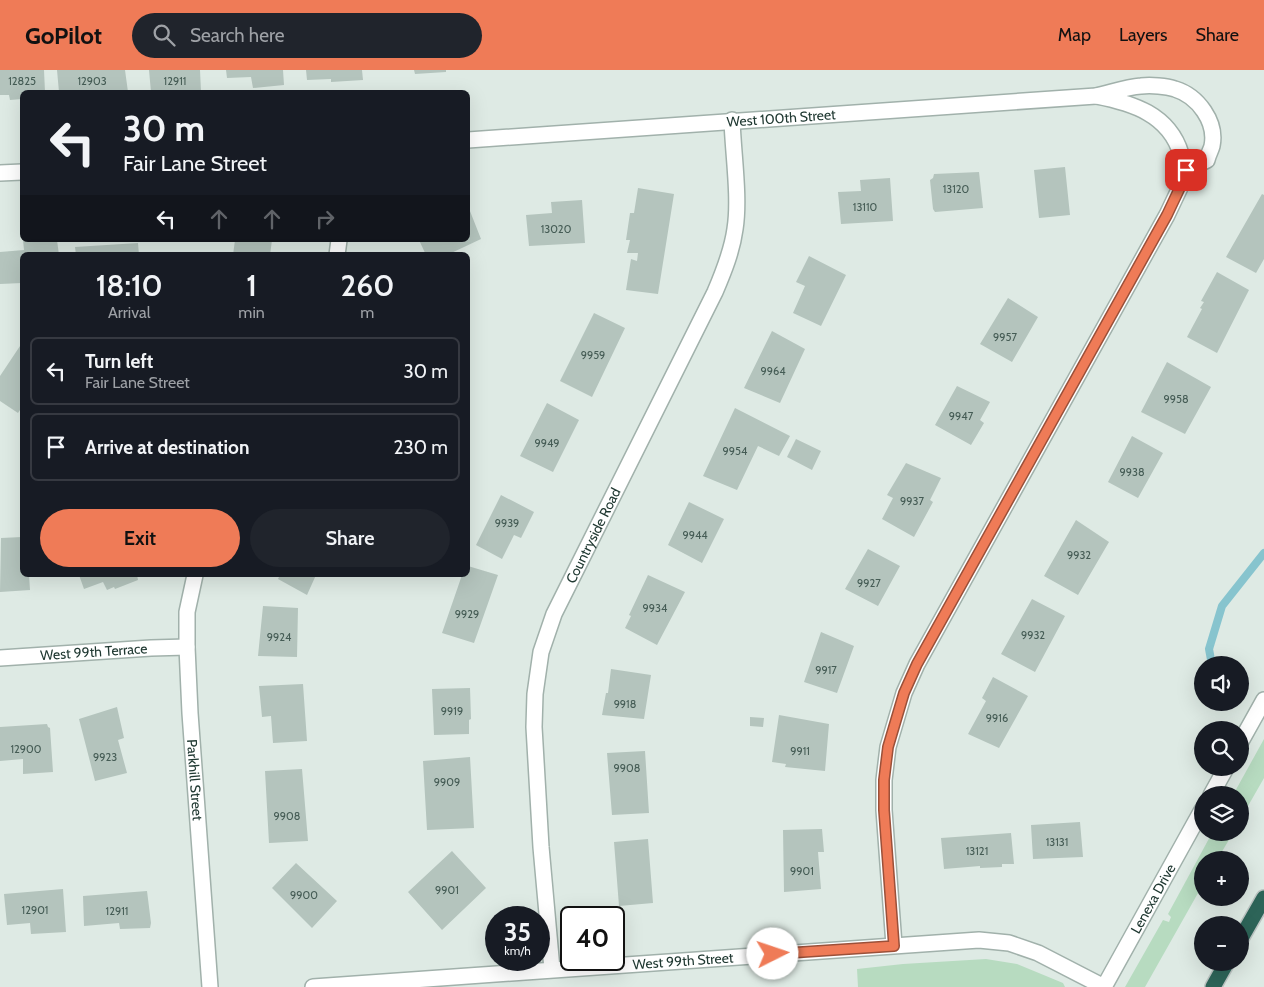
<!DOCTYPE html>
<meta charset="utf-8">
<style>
:root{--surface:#171b24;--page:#20242c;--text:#f1f3f6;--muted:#9ea1a6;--line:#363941;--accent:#ef7b57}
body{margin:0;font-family:Cabin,sans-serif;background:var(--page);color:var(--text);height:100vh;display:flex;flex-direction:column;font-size:19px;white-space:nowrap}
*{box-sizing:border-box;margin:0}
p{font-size:16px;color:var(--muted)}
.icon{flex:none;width:28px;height:28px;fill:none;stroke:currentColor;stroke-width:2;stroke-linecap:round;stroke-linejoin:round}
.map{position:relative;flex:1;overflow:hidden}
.sheet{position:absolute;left:20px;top:182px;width:450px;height:325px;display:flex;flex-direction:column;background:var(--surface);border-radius:8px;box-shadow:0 5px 20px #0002}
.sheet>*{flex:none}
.top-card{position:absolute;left:20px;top:20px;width:450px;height:152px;border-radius:8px;box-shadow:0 5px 20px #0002;background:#171b24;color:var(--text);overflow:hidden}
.tools{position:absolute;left:1194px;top:586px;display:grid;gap:10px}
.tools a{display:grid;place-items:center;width:55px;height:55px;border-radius:50%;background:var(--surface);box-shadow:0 5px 20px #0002;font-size:25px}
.speed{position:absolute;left:485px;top:836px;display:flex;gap:10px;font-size:25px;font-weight:700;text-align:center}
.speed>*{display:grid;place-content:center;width:65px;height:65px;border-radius:50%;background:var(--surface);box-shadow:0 5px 20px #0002;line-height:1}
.speed small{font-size:12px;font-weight:400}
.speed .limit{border:2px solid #111;border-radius:8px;background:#fff;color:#111}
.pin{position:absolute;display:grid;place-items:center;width:42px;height:42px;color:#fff;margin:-21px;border-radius:10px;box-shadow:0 2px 8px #0006}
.me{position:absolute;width:55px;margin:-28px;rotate:86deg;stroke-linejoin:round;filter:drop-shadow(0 0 4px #0008)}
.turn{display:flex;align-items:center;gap:18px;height:105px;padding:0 20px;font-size:22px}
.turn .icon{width:65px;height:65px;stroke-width:2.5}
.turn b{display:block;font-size:35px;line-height:42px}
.lanes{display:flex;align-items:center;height:48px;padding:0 20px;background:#0003;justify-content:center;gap:25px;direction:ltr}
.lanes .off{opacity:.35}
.eta{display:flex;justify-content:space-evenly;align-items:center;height:85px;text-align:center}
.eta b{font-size:30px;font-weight:600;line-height:35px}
.primary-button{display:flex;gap:10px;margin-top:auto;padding:10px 20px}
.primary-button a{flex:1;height:58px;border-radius:30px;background:var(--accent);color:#111;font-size:20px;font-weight:600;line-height:58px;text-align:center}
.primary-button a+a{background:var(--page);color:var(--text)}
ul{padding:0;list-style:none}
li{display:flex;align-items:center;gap:15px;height:68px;margin:0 10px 8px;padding:0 10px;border:2px solid var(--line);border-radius:8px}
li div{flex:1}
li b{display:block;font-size:19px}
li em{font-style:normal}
header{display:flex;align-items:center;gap:30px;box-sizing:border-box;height:70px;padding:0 25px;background:var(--accent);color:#111}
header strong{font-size:24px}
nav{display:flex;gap:28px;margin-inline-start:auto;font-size:18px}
.search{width:350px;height:45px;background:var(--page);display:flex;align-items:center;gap:12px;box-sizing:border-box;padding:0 18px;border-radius:28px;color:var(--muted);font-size:19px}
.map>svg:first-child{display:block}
.green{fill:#b7dbc0}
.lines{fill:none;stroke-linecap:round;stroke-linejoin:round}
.stream{stroke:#87c4ce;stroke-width:8}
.building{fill:#b4c4bd}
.minor-casing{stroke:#a1b1ab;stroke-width:18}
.highway-casing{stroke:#bcc4c2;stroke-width:18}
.minor{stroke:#fff;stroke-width:15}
.highway{stroke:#2d6458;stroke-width:15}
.route-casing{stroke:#9b5039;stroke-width:12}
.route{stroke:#ef7b57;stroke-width:9}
.labels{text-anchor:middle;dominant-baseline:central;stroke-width:4;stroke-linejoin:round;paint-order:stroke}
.number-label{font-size:11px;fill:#455c55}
.street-label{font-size:14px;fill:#203932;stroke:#eef6f2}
</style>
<header>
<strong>GoPilot</strong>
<div class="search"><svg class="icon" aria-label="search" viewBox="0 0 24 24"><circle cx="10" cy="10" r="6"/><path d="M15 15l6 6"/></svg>Search here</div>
<nav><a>Map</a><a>Layers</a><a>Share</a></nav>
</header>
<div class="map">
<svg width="1264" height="917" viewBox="0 0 1264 917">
<rect width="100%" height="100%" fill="#deeae4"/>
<!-- green -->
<path class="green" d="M1264 669V708L1240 750V725H1233Z
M1212 763H1233L1217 790H1202V816L1145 917H1125L1163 850 1169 852 1171 847 1168 844Z
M986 889 1017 894 1063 913 1065 917H858L857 899 903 894Z"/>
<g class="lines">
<!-- stream -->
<path class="stream" d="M1212 595 1209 579 1222 536 1264 483"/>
</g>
<!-- building -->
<path class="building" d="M0 0H44L45 22H22V29L10 30 9 25H0Z
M57 0H125L128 22H59Z
M149 0H200L201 22H151Z
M226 0H283L284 15 253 18 251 7 227 8Z
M306 0H362L363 10 331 12V9L307 10Z
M414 0H446V2L415 4Z
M1065 97 1070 145 1039 148 1034 100Z
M979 102 983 138 935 142 933 139 930 110 933 108 934 104Z
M890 108 893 151 841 154 838 122 861 121 860 110Z
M638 118 674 124 658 224 626 220 631 189 637 191 638 183H627L630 170H626L630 143H634Z
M1262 124 1264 125V189L1256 203 1226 187Z
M582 130 585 173 529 176 526 145 552 143 551 132Z
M468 136 481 169 447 185H426L419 170H468Z
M23 170H57L59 185H22V213L0 214V182L24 180Z
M235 170H272L270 185H233Z
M138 173 139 185H76L75 177Z
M809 186 846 205 821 256 793 243 805 216 796 212Z
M1217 202 1249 220 1217 283 1187 267 1202 239 1200 238 1204 232 1201 231Z
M1008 228 1038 247 1012 292 980 274Z
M594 243 625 258 592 327 560 311Z
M772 261 805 279 780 333 744 318Z
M22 273V337L18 343 0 331V306Z
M1167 292 1211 317 1185 364 1141 342Z
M957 316 990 332 980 350 984 353 971 375 935 355Z
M547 333 579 350 553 402 520 386Z
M735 338 790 366 779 386 758 376 737 420 703 406Z
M1132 366 1163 383 1138 428 1108 412Z
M796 369 821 381 812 400 787 387Z
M906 393 941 408 930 430 933 432 914 467 882 449 893 428 887 425Z
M501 425 534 442 521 468 514 465 502 489 476 475Z
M689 432 724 449 702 493 668 475Z
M1076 450 1109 472 1078 525 1044 506Z
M22 467V505H29L30 520 0 522 1 468Z
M868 479 900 496 878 536 845 519Z
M468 496 498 505 474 573 442 563 462 505H468Z
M79 505H137L138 510 115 519 114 517 107 520 103 512 84 519Z
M280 505H316L307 525 278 509Z
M648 505 685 522 657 575 625 558 631 546 629 545Z
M1032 529 1065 546 1035 602 1001 584Z
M263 536 298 538 297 587 258 586Z
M821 562 854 576 837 623 804 612Z
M611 599 651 605 644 649 602 645 606 623H608Z
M993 607 1028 626 999 678 968 664 986 631 982 628Z
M303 614 307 671 273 673 271 646 262 647 259 616Z
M470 618 471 649 469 650V664L434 665 432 619Z
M117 637 124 668 118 670 127 703 95 711 79 649Z
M779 645 829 654 825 701 785 697 786 694 772 692Z
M750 647 764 648 763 657 750 656Z
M47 654 48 657 50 658 53 702 23 704V689L0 691V657Z
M645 681 649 743 612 745 607 683Z
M470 687 474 758 427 760 423 691Z
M302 699 308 771 269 773 265 701Z
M1080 752 1083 787 1033 789 1031 755Z
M822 759 824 782H818L821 819 784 822 783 760Z
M1011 763 1014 794H1002V797L980 798V796L944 799 941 768Z
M648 769 653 833 619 836 614 772Z
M452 781 486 818 442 860 408 822Z
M296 793 337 831 312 858 272 818Z
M63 819 66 862 31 864 30 853 7 855 4 824Z
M147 821 151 853 150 858 120 859 119 853 84 856 83 826Z"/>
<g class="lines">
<defs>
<g id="minor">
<path id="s1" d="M468 70 1096 26C1110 23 1126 17 1141 16 1151 15 1166 16 1175 19 1198 26 1217 52 1212 76 1211 80 1208 85 1207 90L1186 100"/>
<path d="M0 103 22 102"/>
<path d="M337 185 339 170"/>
<path id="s2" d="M195 505 187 542V577L190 643 210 917"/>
<path id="s3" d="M0 588 151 578 187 577"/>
<path d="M1240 673 1264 630"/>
<path d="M1211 725 1226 698"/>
<path d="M894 875 884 740V710L888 677 904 623 917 594 1167 145 1185 107C1186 99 1183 92 1181 84 1169 44 1132 33 1096 26"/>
<path id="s4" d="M552 899 541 777 534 657 535 624 541 582 554 544 715 222C724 201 732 181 735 159 740 128 733 83 732 50"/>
<path id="s5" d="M313 917 979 870 1009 873 1038 883 1104 917"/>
<path id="s6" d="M1104 917 1202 740"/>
</g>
<path id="highway" d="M1240 870 1264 828
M1213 917 1227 892"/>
</defs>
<!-- minor casing -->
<use href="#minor" class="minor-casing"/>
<!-- highway casing -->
<use href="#highway" class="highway-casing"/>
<!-- minor -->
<use href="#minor" class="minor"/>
<!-- highway -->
<use href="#highway" class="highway"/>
</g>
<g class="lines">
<defs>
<path id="route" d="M773 884 894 876 884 740V710L888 677 904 623 917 594 1167 145 1185 107 1186 100"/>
</defs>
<!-- route casing -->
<use href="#route" class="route-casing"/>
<!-- route -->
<use href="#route" class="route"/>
</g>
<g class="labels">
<!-- number labels -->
<g class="number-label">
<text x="22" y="11">12825</text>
<text x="92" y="11">12903</text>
<text x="175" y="11">12911</text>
<text x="956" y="119">13120</text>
<text x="865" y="137">13110</text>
<text x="556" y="159">13020</text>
<text x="1005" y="267">9957</text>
<text x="593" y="285">9959</text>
<text x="773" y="301">9964</text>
<text x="1176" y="329">9958</text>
<text x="961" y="346">9947</text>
<text x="547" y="373">9949</text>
<text x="735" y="381">9954</text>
<text x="1132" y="402">9938</text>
<text x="912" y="431">9937</text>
<text x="507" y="453">9939</text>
<text x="695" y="465">9944</text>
<text x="1079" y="485">9932</text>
<text x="869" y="513">9927</text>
<text x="655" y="538">9934</text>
<text x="467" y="544">9929</text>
<text x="1033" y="565">9932</text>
<text x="279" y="567">9924</text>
<text x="826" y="600">9917</text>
<text x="625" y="634">9918</text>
<text x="452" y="641">9919</text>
<text x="997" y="648">9916</text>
<text x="26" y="679">12900</text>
<text x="800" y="681">9911</text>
<text x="105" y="687">9923</text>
<text x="627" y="698">9908</text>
<text x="447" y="712">9909</text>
<text x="287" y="746">9908</text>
<text x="1057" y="772">13131</text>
<text x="977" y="781">13121</text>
<text x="802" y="801">9901</text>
<text x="447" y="820">9901</text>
<text x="304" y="825">9900</text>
<text x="35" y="840">12901</text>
<text x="117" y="841">12911</text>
</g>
<!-- street labels -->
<g class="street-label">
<text stroke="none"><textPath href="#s1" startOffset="314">West 100th Street</textPath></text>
<text stroke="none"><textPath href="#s4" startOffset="446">Countryside Road</textPath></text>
<text stroke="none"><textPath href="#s3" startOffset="94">West 99th Terrace</textPath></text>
<text stroke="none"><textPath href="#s2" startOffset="206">Parkhill Street</textPath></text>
<text stroke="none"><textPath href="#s6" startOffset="101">Lenexa Drive</textPath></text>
<text stroke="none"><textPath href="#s5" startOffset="371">West 99th Street</textPath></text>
</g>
</g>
</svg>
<div class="tools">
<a><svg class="icon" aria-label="sound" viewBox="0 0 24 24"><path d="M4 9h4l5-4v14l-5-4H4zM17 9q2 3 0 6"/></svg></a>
<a><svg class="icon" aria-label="search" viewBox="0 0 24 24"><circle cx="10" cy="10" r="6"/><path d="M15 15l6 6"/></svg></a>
<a><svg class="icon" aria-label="layers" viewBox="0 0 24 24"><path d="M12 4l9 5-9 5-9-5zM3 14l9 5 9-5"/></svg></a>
<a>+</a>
<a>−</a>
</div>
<div class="speed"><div>35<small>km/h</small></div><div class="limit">40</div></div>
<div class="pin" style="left:1186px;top:100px;background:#d93025"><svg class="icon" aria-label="arrive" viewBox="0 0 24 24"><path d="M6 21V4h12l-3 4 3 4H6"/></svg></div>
<svg class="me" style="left:773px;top:884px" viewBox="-20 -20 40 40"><circle r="19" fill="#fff"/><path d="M0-13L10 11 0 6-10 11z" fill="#ef7b57"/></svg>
<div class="top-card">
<div class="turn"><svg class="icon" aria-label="left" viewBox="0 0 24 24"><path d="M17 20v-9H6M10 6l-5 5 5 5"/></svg><div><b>30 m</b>Fair Lane Street</div></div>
<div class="lanes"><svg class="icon" aria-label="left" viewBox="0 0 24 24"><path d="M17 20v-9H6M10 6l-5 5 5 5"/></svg><svg class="icon off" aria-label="ahead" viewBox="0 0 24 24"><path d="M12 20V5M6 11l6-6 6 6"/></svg><svg class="icon off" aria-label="ahead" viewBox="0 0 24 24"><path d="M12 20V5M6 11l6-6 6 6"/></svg><svg class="icon off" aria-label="right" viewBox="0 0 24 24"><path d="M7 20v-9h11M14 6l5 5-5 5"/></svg></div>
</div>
<section class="sheet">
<div class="eta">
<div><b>18:10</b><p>Arrival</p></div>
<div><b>1</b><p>min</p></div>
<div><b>260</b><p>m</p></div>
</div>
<ul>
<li><svg class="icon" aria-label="left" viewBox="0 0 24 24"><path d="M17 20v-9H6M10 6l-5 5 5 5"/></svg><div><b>Turn left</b><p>Fair Lane Street</p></div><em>30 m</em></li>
<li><svg class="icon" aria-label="arrive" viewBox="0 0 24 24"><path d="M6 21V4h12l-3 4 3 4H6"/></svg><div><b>Arrive at destination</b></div><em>230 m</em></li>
</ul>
<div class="primary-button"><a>Exit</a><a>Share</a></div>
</section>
</div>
